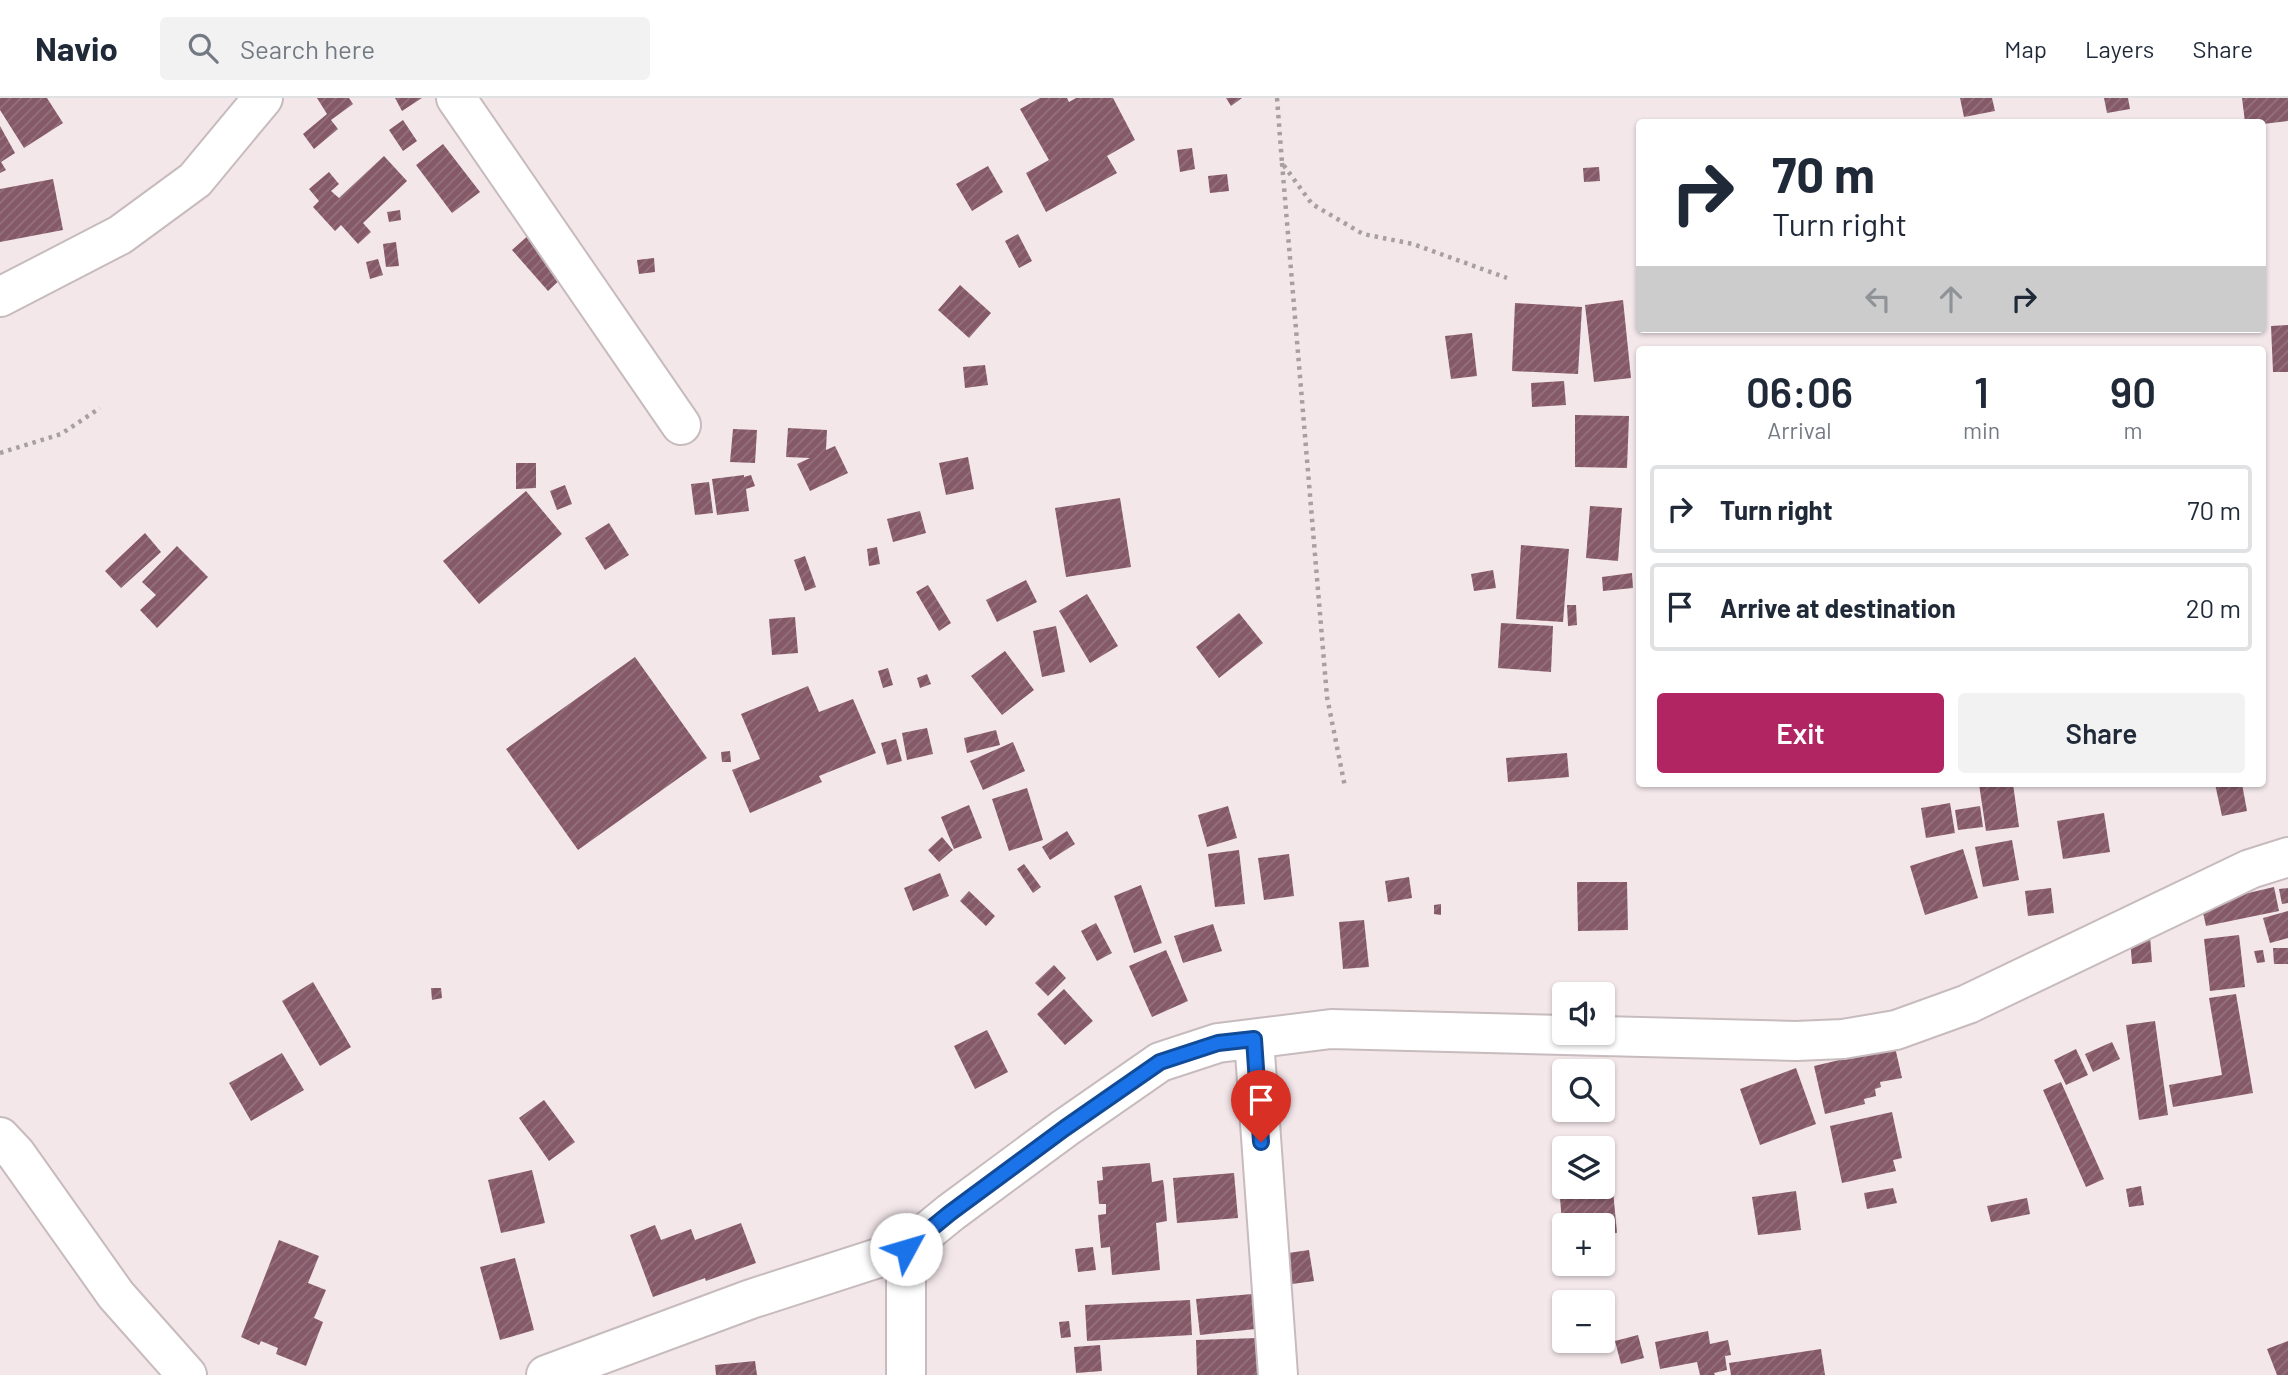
<!DOCTYPE html>
<meta charset="utf-8">
<style>
:root{--surface:#fff;--page:#f2f2f3;--text:#1f2937;--muted:#747a83;--line:#e0e1e3;--accent:#b02562}
body{margin:0;font-family:Barlow,sans-serif;background:var(--page);color:var(--text);height:100vh;display:flex;flex-direction:column;font-size:26px;white-space:nowrap}
*{box-sizing:border-box;margin:0}
p{font-size:23px;color:var(--muted)}
.icon{flex:none;width:38px;height:38px;fill:none;stroke:currentColor;stroke-width:2;stroke-linecap:round;stroke-linejoin:round}
.map{position:relative;flex:1;overflow:hidden}
.drawer{position:absolute;left:1636px;top:248px;width:630px;height:441px;display:flex;flex-direction:column;background:var(--surface);border-radius:7px;box-shadow:0 2px 5px #0004}
.drawer>*{flex:none}
.banner{position:absolute;left:1636px;top:21px;width:630px;height:214px;border-radius:7px;box-shadow:0 2px 5px #0004;background:#fff;color:var(--text);overflow:hidden}
.controls{position:absolute;left:1552px;top:884px;display:grid;gap:14px}
.controls a{display:grid;place-items:center;width:63px;height:63px;border-radius:7px;background:var(--surface);box-shadow:0 2px 5px #0004;font-size:35px}
.pin{position:absolute;display:grid;place-items:center;width:60px;height:60px;color:#fff;margin:-72px -30px;border-radius:50% 50% 50% 0;rotate:-45deg;box-shadow:0 0 7px #0007}
.pin .icon{rotate:45deg}
.me{position:absolute;width:77px;margin:-38px;rotate:51deg;stroke-linejoin:round;filter:drop-shadow(0 0 5px #0008)}
.turn{display:flex;align-items:center;gap:24px;height:147px;padding:0 21px;font-size:32px}
.turn .icon{width:91px;height:91px;stroke-width:2.5}
.turn b{display:block;font-size:49px;line-height:60px}
.lanes{display:flex;align-items:center;height:66px;padding:0 21px;background:#0003;justify-content:center;gap:35px;direction:ltr}
.lanes .off{opacity:.35}
.eta{display:flex;justify-content:space-evenly;align-items:center;height:119px;text-align:center}
.eta b{font-size:42px;font-weight:600;line-height:49px}
.cta{display:flex;gap:14px;margin-top:auto;padding:14px 21px}
.cta a{flex:1;height:80px;border-radius:7px;background:var(--accent);color:#fff;font-size:28px;font-weight:600;line-height:80px;text-align:center}
.cta a+a{background:var(--page);color:var(--text)}
ul{padding:0;list-style:none}
li{display:flex;align-items:center;gap:21px;height:88px;margin:0 14px 10px;padding:0 7px;border:4px solid var(--line);border-radius:7px}
li div{flex:1}
li b{display:block;font-size:26px}
li em{font-style:normal}
header{display:flex;align-items:center;gap:42px;box-sizing:border-box;height:98px;padding:0 35px;background:var(--surface);border-bottom:2px solid var(--line)}
header strong{font-size:33px}
nav{display:flex;gap:38px;margin-inline-start:auto;font-size:24px}
.search{width:490px;height:63px;background:var(--page);display:flex;align-items:center;gap:18px;box-sizing:border-box;padding:0 24px;border-radius:7px;color:var(--muted);font-size:26px}
.map>svg:first-child{display:block}
.building{fill:url(#building-hatch)}
.lines{fill:none;stroke-linecap:round;stroke-linejoin:round}
.minor-casing{stroke:#c7bbbe;stroke-width:42}
.path{stroke:#a89fa1;stroke-width:4.5;stroke-dasharray:3.5 5;stroke-linecap:butt}
.minor{stroke:#fff;stroke-width:38}
.route-casing{stroke:#114b97;stroke-width:18}
.route{stroke:#1a73e8;stroke-width:12}
</style>
<header>
<strong>Navio</strong>
<div class="search"><svg class="icon" aria-label="search" viewBox="0 0 24 24"><circle cx="10" cy="10" r="6"/><path d="M15 15l6 6"/></svg>Search here</div>
<nav><a>Map</a><a>Layers</a><a>Share</a></nav>
</header>
<div class="map">
<svg width="2288" height="1277" viewBox="0 0 2288 1277">
<defs>
<pattern id="building-hatch" width="6" height="6" patternUnits="userSpaceOnUse" patternTransform="scale(1.75)"><rect width="6" height="6" fill="#855967"/><path d="M-1 1l2-2M0 6l6-6M5 7l2-2" fill="none" stroke="#94737e"/></pattern>
</defs>
<rect width="100%" height="100%" fill="#f3e7ea"/>
<!-- building -->
<path class="building" d="M0 0H47L63 25 24 50 0 12Z
M317 0H349L353 6 331 22 338 31 314 51 303 36 327 16Z
M395 0H422L402 13Z
M1040 0H1067L1069 4 1076 0H1113L1135 42 1107 58 1117 75 1046 114 1026 75 1049 62 1020 11Z
M1226 0H1242L1231 8Z
M1960 0H1992L1995 13 1964 19Z
M2104 0H2128L2130 11 2107 15Z
M2242 0H2288V23L2263 26 2245 24Z
M403 22 417 43 403 53 389 32Z
M0 28 15 55 1 64 6 72 0 75Z
M443 46 480 94 452 115 416 67Z
M1192 50 1195 71 1180 74 1177 52Z
M384 58 407 83 363 125 371 134 358 146 341 127 335 133 313 109 319 103 309 91 329 74 339 86 331 93 339 100Z
M988 68 1003 94 972 113 956 86Z
M1599 69 1600 83 1584 84 1583 70Z
M1227 76 1229 93 1210 95 1208 78Z
M53 81 63 132 0 144V91Z
M400 112 401 122 389 124 387 114Z
M531 135 567 175 548 193 512 152Z
M1018 136 1032 163 1019 170 1005 143Z
M396 144 399 168 386 169 383 146Z
M654 160 655 174 639 176 637 162Z
M378 161 383 177 370 181 366 164Z
M960 187 991 215 969 240 938 212Z
M1623 202 1631 280 1594 284 1585 207Z
M1515 205 1582 209 1578 276 1512 273Z
M2288 227V274H2273L2271 228Z
M1472 235 1477 278 1451 281 1445 238Z
M985 267 988 287 965 290 963 269Z
M1564 283 1566 307 1532 309 1531 285Z
M1575 317 1629 318 1627 370 1575 369Z
M788 330 827 332 826 352 835 348 848 375 810 393 797 366 810 360 786 359Z
M733 331 757 332 755 365 730 364Z
M968 359 974 391 946 397 939 365Z
M516 365H536V390L516 391Z
M744 377V379L751 377 755 388 746 391 749 413 717 417 712 381Z
M709 384 713 415 695 417 691 386Z
M565 387 572 406 557 412 550 393Z
M526 393 562 436 479 506 443 463Z
M1120 400 1131 469 1066 479 1055 410Z
M1590 408 1622 410 1618 463 1586 460Z
M920 413 926 435 893 444 887 421Z
M609 425 629 457 605 472 585 440Z
M145 435 161 454 121 490 105 473Z
M1521 447 1569 451 1563 524 1516 521Z
M177 448 208 479 157 530 140 512 156 497 142 484Z
M877 449 880 466 869 468 867 451Z
M805 458 816 489 805 493 794 462Z
M1493 472 1496 490 1474 493 1471 476Z
M1632 475 1633 490 1603 493 1602 479Z
M1026 482 1037 504 997 524 986 502Z
M928 487 951 525 939 533 916 494Z
M1087 496 1118 548 1090 565 1059 513Z
M1567 507H1576L1577 527 1568 528Z
M1239 515 1263 545 1219 580 1196 549Z
M795 519 798 555 772 557 769 521Z
M1501 525 1553 528 1551 574 1498 570Z
M1056 528 1065 574 1042 579 1033 533Z
M1005 553 1034 592 1002 617 971 578Z
M635 559 707 660 578 752 506 651Z
M888 570 893 587 883 590 878 573Z
M927 576 931 586 920 590 917 580Z
M808 588 819 614 853 601 876 655 819 678 822 684 750 715 732 672 760 661 741 616Z
M927 630 933 656 907 662 902 635Z
M996 632 1000 647 967 655 964 640Z
M896 641 902 663 887 667 881 645Z
M1013 644 1025 673 983 692 970 663Z
M730 653 731 664H722L721 654Z
M1567 655 1569 679 1508 684 1506 660Z
M1979 686H2013L2019 729 1986 733Z
M2215 686H2242L2247 713 2222 718Z
M1027 690 1043 742 1009 753 992 701Z
M1950 705 1955 735 1926 740 1921 710Z
M969 707 982 740 954 751 941 719Z
M1228 708 1237 740 1207 749 1198 717Z
M1980 708 1983 729 1958 732 1955 712Z
M2104 715 2110 754 2063 761 2057 723Z
M1067 733 1075 746 1050 762 1042 749Z
M942 739 953 752 939 764 928 752Z
M2012 742 2019 782 1983 789 1975 749Z
M1963 751 1978 800 1925 817 1910 768Z
M1239 752 1245 806 1215 809 1208 756Z
M1289 756 1294 798 1264 802 1258 760Z
M1024 766 1041 789 1033 795 1017 771Z
M940 775 949 798 913 813 904 790Z
M1409 779 1412 800 1388 804 1385 783Z
M1577 784H1627L1628 832 1578 833Z
M1141 787 1162 845 1134 855 1114 798Z
M2274 789 2279 813 2206 828 2201 806Z
M2051 790 2054 815 2028 818 2025 793Z
M2288 790V805L2282 806 2279 791Z
M969 793 995 818 986 828 960 803Z
M1441 806V817L1434 816V807Z
M2288 813V840L2270 845 2263 820Z
M1364 822 1369 869 1343 871 1339 824Z
M1096 825 1112 855 1097 863 1081 833Z
M1213 826 1222 853 1183 865 1174 838Z
M2239 837 2245 889 2210 893 2204 841Z
M2150 838 2152 864 2132 866 2130 840Z
M2273 850H2288V866H2274Z
M1166 852 1188 903 1152 919 1129 868Z
M2263 852 2265 864 2257 865 2254 853Z
M1054 867 1066 880 1048 898 1035 885Z
M313 884 351 949 320 968 282 903Z
M431 890H441L442 900 432 902Z
M1064 891 1093 923 1065 947 1037 916Z
M2236 896 2253 995 2173 1009 2169 987 2222 977 2209 900Z
M2155 923 2168 1017 2139 1022 2126 927Z
M987 932 1008 974 975 991 954 948Z
M2112 944 2120 961 2093 974 2085 956Z
M1895 949 1902 980 1880 984 1881 989 1875 991 1876 998 1864 1001 1865 1006 1825 1016 1814 968Z
M2076 951 2088 977 2066 987 2054 962Z
M282 955 304 992 251 1023 229 985Z
M1796 970 1816 1026 1760 1047 1740 991Z
M2061 984 2104 1081 2086 1089 2043 992Z
M544 1002 575 1044 549 1063 519 1020Z
M1892 1014 1902 1060 1893 1062 1896 1073 1842 1085 1830 1028Z
M1150 1065 1152 1084 1163 1082 1164 1089 1167 1123 1156 1125 1160 1172 1112 1177 1110 1149 1101 1150 1098 1117 1106 1116V1106H1099L1097 1083 1103 1082 1102 1069Z
M532 1072 545 1125 501 1135 488 1082Z
M1234 1075 1238 1120 1177 1125 1173 1080Z
M1612 1082 1617 1135 1603 1136V1127H1564V1139H1563L1559 1086H1564V1088H1603V1083Z
M2141 1088 2144 1107 2129 1109 2126 1091Z
M1893 1090 1897 1105 1867 1111 1864 1095Z
M1796 1093 1801 1132 1758 1137 1752 1099Z
M2027 1100 2030 1116 1991 1124 1987 1108Z
M741 1125 756 1165 706 1183 705 1180 653 1199 630 1137 655 1127 661 1142 691 1131 695 1142Z
M279 1142 319 1158 308 1185 326 1192 314 1220 323 1224 306 1268 276 1256 278 1250 261 1243 259 1247 241 1239Z
M1093 1149 1096 1172 1078 1174 1075 1151Z
M1309 1152 1314 1183 1292 1186 1288 1155Z
M515 1160 534 1232 500 1242 480 1169Z
M1252 1196 1255 1231 1200 1237 1196 1201Z
M1190 1202 1192 1237 1087 1243 1085 1207Z
M1069 1223 1071 1239 1061 1240 1059 1224Z
M1708 1233 1710 1246 1728 1242 1731 1257 1725 1258 1727 1272 1714 1275 1715 1277H1700L1697 1264 1660 1271 1655 1244Z
M1638 1237 1644 1260 1621 1266 1615 1243Z
M1258 1240 1259 1277H1197L1196 1242Z
M2288 1243V1277H2277L2267 1251Z
M1100 1247 1102 1273 1076 1275 1074 1249Z
M1821 1251 1825 1277H1731L1729 1265Z
M755 1263 757 1277H716L715 1267Z"/>
<g class="lines">
<defs>
<path id="minor" d="M456 0 681 327
M0 199 120 137 195 82 263 0
M1254 941 1278 1277
M0 1039 16 1056 116 1197 187 1277
M546 1277 751 1201 906 1151 950 1115 1065 1030 1160 964 1218 945 1331 931 1796 943 1843 941 1896 932 1968 906 2250 771 2288 759
M906 1277V1151"/>
</defs>
<!-- minor casing -->
<use href="#minor" class="minor-casing"/>
<!-- path -->
<path class="path" d="M1277 0 1282 65 1312 106 1363 136 1413 146 1507 180
M1282 65 1327 599 1345 689
M0 355 61 336 100 310"/>
<!-- minor -->
<use href="#minor" class="minor"/>
</g>
<g class="lines">
<defs>
<path id="route" d="M906 1151 950 1115 1065 1030 1160 964 1218 945 1254 941 1261 1044"/>
</defs>
<!-- route casing -->
<use href="#route" class="route-casing"/>
<!-- route -->
<use href="#route" class="route"/>
</g>
</svg>
<div class="controls">
<a><svg class="icon" aria-label="sound" viewBox="0 0 24 24"><path d="M4 9h4l5-4v14l-5-4H4zM17 9q2 3 0 6"/></svg></a>
<a><svg class="icon" aria-label="search" viewBox="0 0 24 24"><circle cx="10" cy="10" r="6"/><path d="M15 15l6 6"/></svg></a>
<a><svg class="icon" aria-label="layers" viewBox="0 0 24 24"><path d="M12 4l9 5-9 5-9-5zM3 14l9 5 9-5"/></svg></a>
<a>+</a>
<a>−</a>
</div>
<div class="pin" style="left:1261px;top:1044px;background:#d93025"><svg class="icon" aria-label="arrive" viewBox="0 0 24 24"><path d="M6 21V4h12l-3 4 3 4H6"/></svg></div>
<svg class="me" style="left:906px;top:1151px" viewBox="-20 -20 40 40"><circle r="19" fill="#fff"/><path d="M0-13L10 11 0 6-10 11z" fill="#1a73e8"/></svg>
<div class="banner">
<div class="turn"><svg class="icon" aria-label="right" viewBox="0 0 24 24"><path d="M7 20v-9h11M14 6l5 5-5 5"/></svg><div><b>70 m</b>Turn right</div></div>
<div class="lanes"><svg class="icon off" aria-label="left" viewBox="0 0 24 24"><path d="M17 20v-9H6M10 6l-5 5 5 5"/></svg><svg class="icon off" aria-label="ahead" viewBox="0 0 24 24"><path d="M12 20V5M6 11l6-6 6 6"/></svg><svg class="icon" aria-label="right" viewBox="0 0 24 24"><path d="M7 20v-9h11M14 6l5 5-5 5"/></svg></div>
</div>
<section class="drawer">
<div class="eta">
<div><b>06:06</b><p>Arrival</p></div>
<div><b>1</b><p>min</p></div>
<div><b>90</b><p>m</p></div>
</div>
<ul>
<li><svg class="icon" aria-label="right" viewBox="0 0 24 24"><path d="M7 20v-9h11M14 6l5 5-5 5"/></svg><div><b>Turn right</b></div><em>70 m</em></li>
<li><svg class="icon" aria-label="arrive" viewBox="0 0 24 24"><path d="M6 21V4h12l-3 4 3 4H6"/></svg><div><b>Arrive at destination</b></div><em>20 m</em></li>
</ul>
<div class="cta"><a>Exit</a><a>Share</a></div>
</section>
</div>
